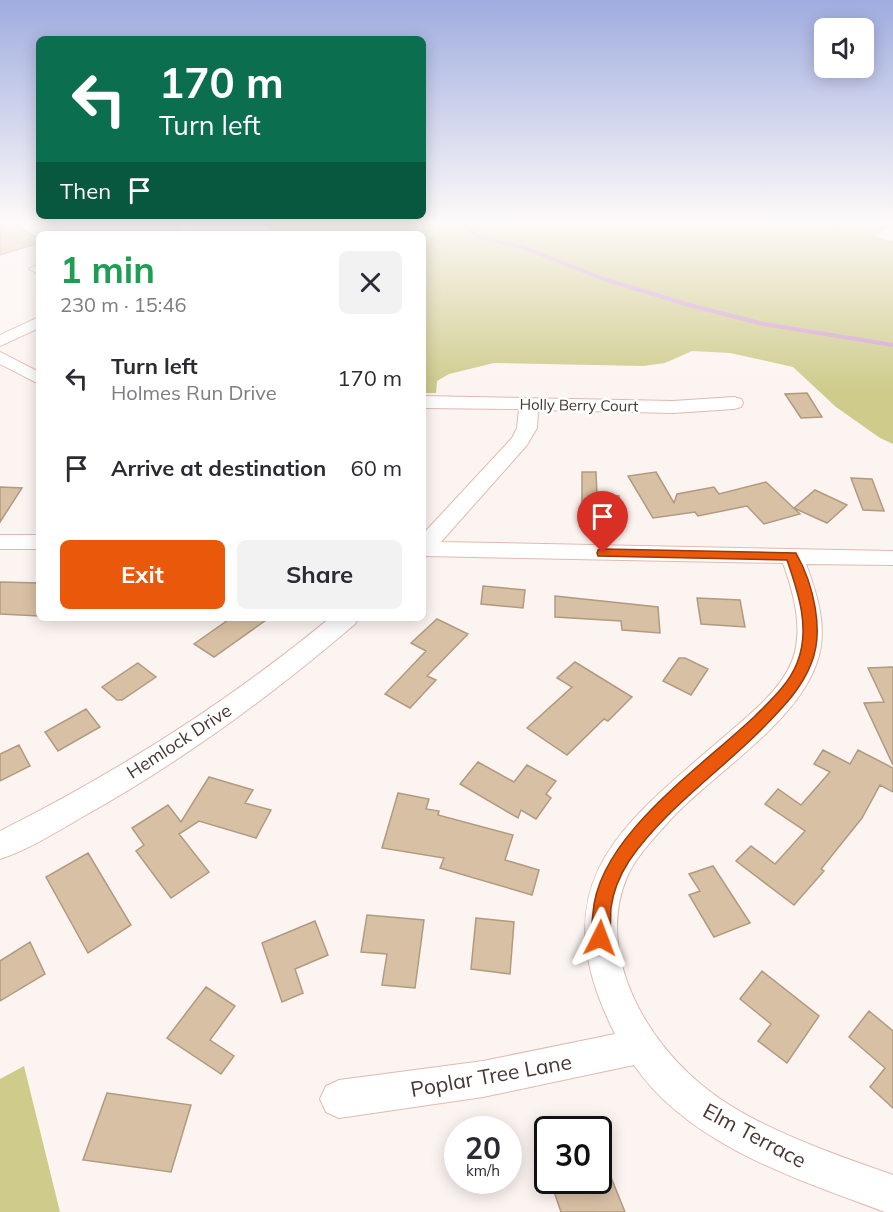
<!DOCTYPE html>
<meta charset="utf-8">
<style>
:root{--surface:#fff;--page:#f2f2f3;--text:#2b2b33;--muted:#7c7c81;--accent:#ea580c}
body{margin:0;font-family:Mulish,sans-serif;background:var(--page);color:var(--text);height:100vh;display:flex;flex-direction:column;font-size:22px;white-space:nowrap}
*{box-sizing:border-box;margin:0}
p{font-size:20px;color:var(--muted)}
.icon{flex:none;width:33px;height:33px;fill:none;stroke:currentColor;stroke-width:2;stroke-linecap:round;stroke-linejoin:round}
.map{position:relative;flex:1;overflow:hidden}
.side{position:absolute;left:36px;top:231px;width:390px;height:390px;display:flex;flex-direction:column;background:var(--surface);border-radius:9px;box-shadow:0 3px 15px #0003}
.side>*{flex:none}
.banner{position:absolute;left:36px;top:36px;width:390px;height:183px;border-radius:9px;box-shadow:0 3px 15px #0003;background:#0b6e4f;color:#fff;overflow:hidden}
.fabs{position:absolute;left:814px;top:18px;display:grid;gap:12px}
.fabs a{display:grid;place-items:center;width:60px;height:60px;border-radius:9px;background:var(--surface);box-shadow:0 3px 15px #0003;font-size:30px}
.speed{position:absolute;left:444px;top:1116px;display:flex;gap:12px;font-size:30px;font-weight:700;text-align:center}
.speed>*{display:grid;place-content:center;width:78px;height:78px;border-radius:50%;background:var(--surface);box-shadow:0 3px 15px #0003;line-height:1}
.speed small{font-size:15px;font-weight:400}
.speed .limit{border:3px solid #111;border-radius:9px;background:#fff;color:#111}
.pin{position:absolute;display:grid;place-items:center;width:51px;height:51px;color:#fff;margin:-62px -26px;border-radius:50% 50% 50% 0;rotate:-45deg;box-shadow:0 0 6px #0007}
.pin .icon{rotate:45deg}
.me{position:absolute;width:66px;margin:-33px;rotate:3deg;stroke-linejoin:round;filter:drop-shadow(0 0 4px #0008)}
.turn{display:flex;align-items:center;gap:21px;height:126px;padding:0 24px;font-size:27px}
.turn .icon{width:78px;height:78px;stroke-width:2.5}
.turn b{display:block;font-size:42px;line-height:51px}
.then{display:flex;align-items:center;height:57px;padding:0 24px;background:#0003;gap:12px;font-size:22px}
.round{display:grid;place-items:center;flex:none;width:63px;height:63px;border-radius:9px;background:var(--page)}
.overview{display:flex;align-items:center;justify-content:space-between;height:102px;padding:0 24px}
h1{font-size:36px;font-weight:700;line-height:45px;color:#1e9e55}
.action{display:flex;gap:12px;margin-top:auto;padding:12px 24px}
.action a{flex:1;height:69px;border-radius:9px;background:var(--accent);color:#fff;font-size:24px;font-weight:700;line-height:69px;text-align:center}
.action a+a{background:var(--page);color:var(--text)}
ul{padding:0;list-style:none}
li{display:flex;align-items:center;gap:18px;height:90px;padding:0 24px}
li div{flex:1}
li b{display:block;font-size:22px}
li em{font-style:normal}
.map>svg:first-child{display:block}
.green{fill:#cecb8b}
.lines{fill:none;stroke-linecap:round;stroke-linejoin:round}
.stream{stroke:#d3a0d1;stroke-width:4}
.building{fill:#d8c0a4;stroke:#b19a7f;stroke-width:1.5}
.minor-casing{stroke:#e0baaf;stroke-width:2}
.minor{fill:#fff;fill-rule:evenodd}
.route{fill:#ea580c;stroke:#983908;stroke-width:1.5}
.labels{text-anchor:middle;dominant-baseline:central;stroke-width:5;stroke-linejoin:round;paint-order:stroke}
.far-street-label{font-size:15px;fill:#453631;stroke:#fff}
.street-label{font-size:18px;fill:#453631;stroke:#fff}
.near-street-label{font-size:21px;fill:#453631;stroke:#fff}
</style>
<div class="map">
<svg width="893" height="1212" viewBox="0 0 893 1212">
<rect width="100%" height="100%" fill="#fcf4f1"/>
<!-- green -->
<path class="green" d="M259 221H815L837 226 846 221H893V224L874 236 893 241V444L880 438 836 407 793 367 730 353 692 351 665 363 643 366 494 363 449 374 437 381 436 393H423V234H275Z
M24 1066 60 1212H0V1079Z"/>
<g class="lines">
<!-- stream -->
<path class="stream" d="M441 221 463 226
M458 221 480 238 522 247 604 279 689 305 764 324 893 345"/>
</g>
<!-- building -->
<path class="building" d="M0 221H10L39 239V243L0 255Z
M807 393 822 417 801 418 785 394Z
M582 472H596L597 495 619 496 620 513 597 512 598 520 582 519Z
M656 472 674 503 677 494 714 487 719 494 766 482 800 514 764 524 747 506 698 516 695 512 653 518 628 476Z
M851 478 872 479 884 511 863 510Z
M0 487 22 488 0 522Z
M815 490 847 505 827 523 794 508Z
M0 582 39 583V616L0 614Z
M483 586 525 590 523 608 481 604Z
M555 596 658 607 660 633 622 630 621 621 555 617Z
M697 598 740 600 745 627 701 624Z
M231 618H269L214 657 194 644Z
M437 619 468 634 427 676 436 680 410 708 385 694 426 651 411 643Z
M679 658H685L708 669 691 695 663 681Z
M575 662 632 697 608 721 604 719 567 755 527 728 572 687 557 678Z
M138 663 156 677 122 700H117L102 687Z
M893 667V765L864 703 884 702 868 668Z
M86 709 100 727 58 751 45 732Z
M19 745 30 766 0 781V754Z
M823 750 850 764 858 750 893 768V792L880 785 862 818 821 869 824 871 794 905 736 861 751 846 775 864 805 831 765 804 778 789 801 805 830 772 814 764Z
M478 762 514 782 527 765 556 781 546 794 551 798 536 819 521 810 518 818 460 784Z
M209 777 253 790 245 803 271 810 256 838 199 821 179 834 209 872 171 898 136 851 144 845 132 828 168 805 181 822Z
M398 793 429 799 426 809 439 811 438 815 513 835 505 860 539 870 532 895 440 868 444 858 382 848Z
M88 853 131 925 88 953 46 877Z
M713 866 750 923 714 937 689 895 700 891 689 874Z
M367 915 424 920 415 988 382 985 387 954 361 952Z
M476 918 514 922 510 974 471 969Z
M315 921 328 955 295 969 303 993 282 1002 262 943Z
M30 942 45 974 0 1001V961Z
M762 971 819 1016 787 1063 758 1041 771 1024 740 999Z
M206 987 235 1006 210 1040 234 1056 221 1074 167 1038Z
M869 1011 893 1031V1108L870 1087 885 1068 849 1037Z
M107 1093 191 1105 171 1172 83 1160Z
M598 1145 625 1212H561L550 1180H598Z"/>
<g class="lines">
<defs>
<path id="minor" d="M173 221H187L200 234H185Z
M36 265H39V274L29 269Z
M39 317V328L0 346V335Z
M0 352 39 372V384L0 364Z
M423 396 673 401 734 397 741 399 743 403 741 407 734 409 673 413 538 410 537 428 527 445 441 542 893 551V565L806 564C818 596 829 631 816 665 793 726 715 772 671 819 656 836 636 856 627 877 594 955 648 1046 712 1093 760 1129 836 1155 893 1175V1212H885C799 1180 688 1145 634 1065L483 1097 339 1118 326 1112 320 1099 326 1086 339 1080 483 1061 615 1034C537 879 625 823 733 729 757 708 787 684 795 652 802 623 793 591 783 563L423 556V534L512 438 517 428 519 409 423 408Z
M0 535H39V549H0Z
M330 618H358L355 624C271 696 182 761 86 815 58 831 30 849 0 859V831C118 772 228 702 330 618Z"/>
</defs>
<!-- minor casing -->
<use href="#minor" class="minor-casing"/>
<!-- minor -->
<use href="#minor" class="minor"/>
</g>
<!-- sky -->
<linearGradient id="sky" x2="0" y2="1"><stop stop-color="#9facdf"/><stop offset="0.57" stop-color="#fefaf9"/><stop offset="1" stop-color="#fefaf9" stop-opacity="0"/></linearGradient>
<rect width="893" height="390" fill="url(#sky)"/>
<!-- route -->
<path class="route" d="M603 549 796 553C813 583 825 631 811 664 801 690 781 709 762 729 718 773 664 810 629 861 620 875 613 892 611 908 610 920 612 933 607 944L600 947 594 944C590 934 592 923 593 913 598 836 703 766 755 716 771 700 789 684 797 663 811 629 798 592 787 560L598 556 597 553 598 550Z"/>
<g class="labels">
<!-- far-street labels -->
<g class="far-street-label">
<text transform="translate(579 405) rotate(1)">Holly Berry Court</text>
</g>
<!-- street labels -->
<g class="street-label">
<text transform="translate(179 741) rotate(-33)">Hemlock Drive</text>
</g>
<!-- near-street labels -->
<g class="near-street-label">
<text transform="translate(491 1075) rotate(-10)">Poplar Tree Lane</text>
<text transform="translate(755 1135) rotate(28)">Elm Terrace</text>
</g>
</g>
</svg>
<div class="fabs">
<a><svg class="icon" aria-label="sound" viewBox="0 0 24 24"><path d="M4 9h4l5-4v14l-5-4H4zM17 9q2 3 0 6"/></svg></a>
</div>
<div class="speed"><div>20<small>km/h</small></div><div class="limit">30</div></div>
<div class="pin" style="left:603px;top:553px;background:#d93025"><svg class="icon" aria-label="arrive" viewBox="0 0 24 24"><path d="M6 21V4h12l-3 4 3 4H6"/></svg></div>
<svg class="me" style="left:600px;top:938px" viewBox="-20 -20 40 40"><path d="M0-17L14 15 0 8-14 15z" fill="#ea580c" stroke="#fff" stroke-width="4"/></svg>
<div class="banner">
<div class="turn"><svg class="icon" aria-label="left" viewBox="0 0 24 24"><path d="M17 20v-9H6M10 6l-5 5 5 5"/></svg><div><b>170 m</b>Turn left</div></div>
<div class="then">Then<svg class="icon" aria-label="arrive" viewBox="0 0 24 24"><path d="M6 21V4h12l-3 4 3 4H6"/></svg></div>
</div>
<section class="side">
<div class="overview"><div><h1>1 min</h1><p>230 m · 15:46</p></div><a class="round"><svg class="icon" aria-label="close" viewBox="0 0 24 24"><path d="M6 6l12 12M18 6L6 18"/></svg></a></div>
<ul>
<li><svg class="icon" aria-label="left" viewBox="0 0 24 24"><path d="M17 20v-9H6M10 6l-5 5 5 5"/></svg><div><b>Turn left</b><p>Holmes Run Drive</p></div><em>170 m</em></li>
<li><svg class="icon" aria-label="arrive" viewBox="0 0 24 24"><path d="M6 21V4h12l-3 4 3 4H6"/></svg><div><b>Arrive at destination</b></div><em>60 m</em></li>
</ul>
<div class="action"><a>Exit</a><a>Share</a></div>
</section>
</div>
